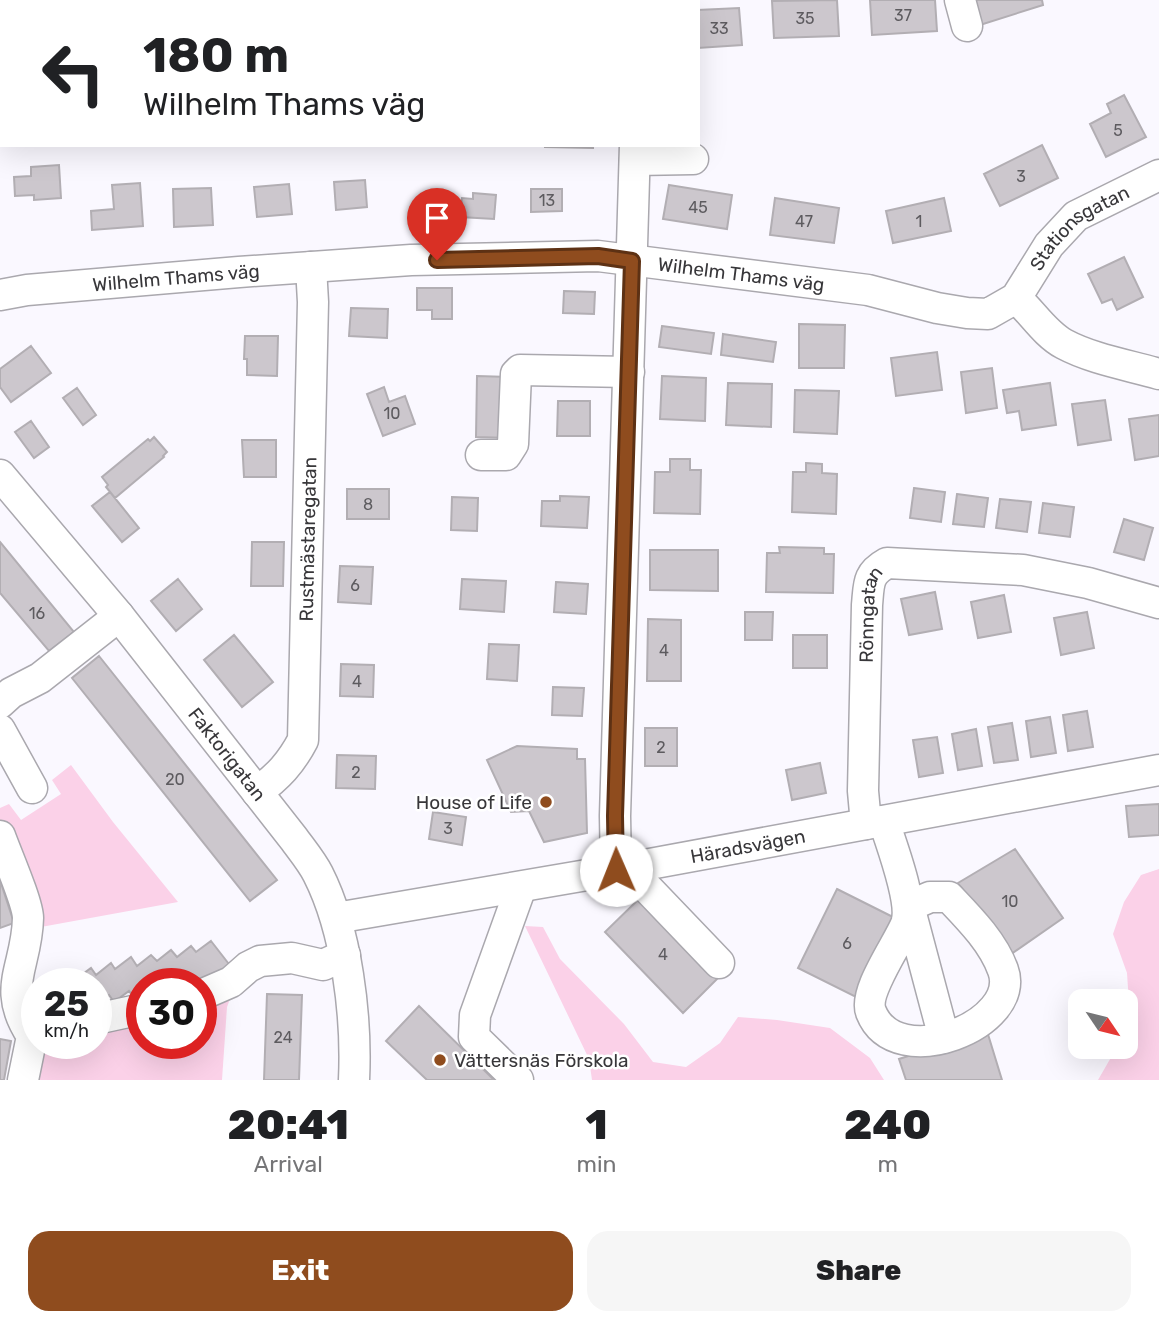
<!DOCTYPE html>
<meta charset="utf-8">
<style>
:root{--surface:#fff;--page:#f6f6f6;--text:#202124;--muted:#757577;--accent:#8f4c1e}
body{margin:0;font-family:Rubik,sans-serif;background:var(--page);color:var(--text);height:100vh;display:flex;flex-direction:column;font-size:26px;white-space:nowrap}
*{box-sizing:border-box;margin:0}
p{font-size:23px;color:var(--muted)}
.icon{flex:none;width:38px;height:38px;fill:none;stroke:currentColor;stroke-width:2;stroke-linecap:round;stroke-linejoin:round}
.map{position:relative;height:1080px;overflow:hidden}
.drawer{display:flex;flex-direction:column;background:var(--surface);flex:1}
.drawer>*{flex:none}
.hud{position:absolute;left:0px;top:0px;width:700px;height:147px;box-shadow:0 7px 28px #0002;background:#fff;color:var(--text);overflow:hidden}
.needle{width:46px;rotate:125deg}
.buttons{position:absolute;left:1068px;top:989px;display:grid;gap:14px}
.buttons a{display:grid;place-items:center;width:70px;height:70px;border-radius:14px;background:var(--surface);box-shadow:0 7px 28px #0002;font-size:35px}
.speed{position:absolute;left:21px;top:968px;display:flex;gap:14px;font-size:35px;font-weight:700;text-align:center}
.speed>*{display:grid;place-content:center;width:91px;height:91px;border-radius:50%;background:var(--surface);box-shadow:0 7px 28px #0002;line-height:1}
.speed small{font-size:18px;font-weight:400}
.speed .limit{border:10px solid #d22;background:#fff;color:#111}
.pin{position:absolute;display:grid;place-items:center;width:60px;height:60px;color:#fff;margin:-72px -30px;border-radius:50% 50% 50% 0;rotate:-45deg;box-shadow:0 0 7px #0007}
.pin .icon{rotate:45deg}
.me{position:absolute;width:77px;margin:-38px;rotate:359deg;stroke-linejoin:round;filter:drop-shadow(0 0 5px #0008)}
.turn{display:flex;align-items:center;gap:24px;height:147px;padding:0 28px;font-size:32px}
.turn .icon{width:91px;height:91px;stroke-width:2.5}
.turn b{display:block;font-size:49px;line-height:60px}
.eta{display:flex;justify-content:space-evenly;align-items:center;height:119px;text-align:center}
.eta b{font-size:42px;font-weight:800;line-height:49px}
.action{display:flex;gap:14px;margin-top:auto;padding:14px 28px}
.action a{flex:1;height:80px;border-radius:21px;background:var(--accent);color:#fff;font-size:28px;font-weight:800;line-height:80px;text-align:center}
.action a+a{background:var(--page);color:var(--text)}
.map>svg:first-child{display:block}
.green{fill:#fbd1e8}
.building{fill:#ccc7cd;stroke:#b2aeb3;stroke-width:2}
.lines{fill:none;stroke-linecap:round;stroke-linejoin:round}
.minor-casing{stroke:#aaa8ae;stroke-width:33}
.minor{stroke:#fff;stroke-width:30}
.route-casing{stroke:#5d3114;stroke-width:18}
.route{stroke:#8f4c1e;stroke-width:12}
.poi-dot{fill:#8f4c1e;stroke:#fff;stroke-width:2.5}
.labels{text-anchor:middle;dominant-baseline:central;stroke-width:5;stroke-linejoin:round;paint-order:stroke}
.number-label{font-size:16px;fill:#5d5b5f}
.street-label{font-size:19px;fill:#38373a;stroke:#fff}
.poi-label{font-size:19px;fill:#38373a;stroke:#fff;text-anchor:end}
</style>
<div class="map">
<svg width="1159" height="1080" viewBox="0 0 1159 1080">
<rect width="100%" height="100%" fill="#faf8ff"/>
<!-- green -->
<path class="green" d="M71 765 113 822 178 902 30 929 32 914 0 820V808L9 804 21 820 61 794 52 780Z
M1159 869V1080H1098L1117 1047 1125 1046V1030L1130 1019 1127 973 1113 934 1124 902 1141 875Z
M525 926 543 927 560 959 624 1024 653 1062 686 1067 720 1043 738 1017 777 1020 830 1028 870 1058 884 1080H592L589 1059Z
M234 988 227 1007 222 1080H29L41 1043H96V1024L142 1014V1043H201V999Z"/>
<!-- building -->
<path class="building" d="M837 0 839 36 774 38 772 1Z
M870 0H935L937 31 872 35Z
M972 0H1042L1043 5 980 25Z
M739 8 742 45 698 48V10Z
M1124 95 1146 137 1106 157 1090 124 1111 113 1107 104Z
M545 145H593V148L545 147Z
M1042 145 1058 178 1000 206 984 174Z
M59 165 61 198 34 200V195L15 196 14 177 31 176V167Z
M365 180 367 207 336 210 334 182Z
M140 183 143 226 92 230 91 211 114 209 112 185Z
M289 184 292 214 257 217 254 187Z
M669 185 732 195 727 229 663 219Z
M211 188 213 225 174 227 173 189Z
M531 189H562V211L531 212Z
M473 193 496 195 494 219 460 217 462 198 473 199Z
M775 198 839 208 834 243 770 235Z
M944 198 951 231 893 243 886 211Z
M1124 257 1143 297 1117 310 1112 299 1102 303 1088 274Z
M417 288H452V319H432V310H417Z
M564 291 595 292 594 314 563 313Z
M351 308 388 309 387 338 349 336Z
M799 324 845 325 844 368H799Z
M662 326 714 333 711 354 659 347Z
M723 334 776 342 773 362 721 355Z
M245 336H278L277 376 247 375V359H244Z
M31 346 51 373 11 402 0 387V369Z
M937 352 942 390 896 396 891 358Z
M992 368 997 408 966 413 961 372Z
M477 376 511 377 510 438 476 437Z
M662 376 706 378 705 421 660 419Z
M728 383 772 384 771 427 726 425Z
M1050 383 1056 425 1022 430 1019 411 1007 413 1003 390Z
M384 387 389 402 405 396 415 424 383 436 367 394Z
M77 388 96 415 83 425 63 398Z
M795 390 839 391 837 434 794 432Z
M1105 400 1111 440 1078 445 1072 404Z
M558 401H590V436H557Z
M1159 415V456L1135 460 1129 419Z
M31 421 49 447 34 458 15 432Z
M154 437 167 452 163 456 164 457 115 498 106 487 108 485 102 477 148 439 150 441Z
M242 440H276V477H244Z
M670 459H690V470H701L700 514 654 513 655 472H670Z
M806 463 822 464V473L837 474 836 514 792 512 793 472H806Z
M914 488 945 492 941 522 910 518Z
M347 489H389V519H347Z
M110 492 139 528 122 542 92 506Z
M957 494 988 498 984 527 953 524Z
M560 496 589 497 587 528 541 526 542 501H560Z
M452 497 478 498 477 531 451 530Z
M1000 499 1031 502 1027 532 996 528Z
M1043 503 1074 507 1070 537 1039 533Z
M1124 519 1153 528 1144 560 1114 552Z
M0 542 74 632 49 651 0 593Z
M252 542H284L283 586H251Z
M779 547 824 548V554H834L833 593 766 592 767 553H780Z
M650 550H718V591L650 590Z
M340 566 373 567 371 604 338 602Z
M178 579 202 609 176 631 151 601Z
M462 579 506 581 504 612 460 609Z
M556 582 588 584 586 614 554 612Z
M935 592 942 629 909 635 901 599Z
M1004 595 1011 632 978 638 971 602Z
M745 612H773L772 640H745Z
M1087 612 1094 648 1061 655 1054 618Z
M648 619 681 620V681H647Z
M234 635 273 682 242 707 204 660Z
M793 635H827V668H793Z
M489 644 519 645 517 681 487 679Z
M99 656 277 880 250 901 72 678Z
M341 664 374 665 373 697 340 696Z
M553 687 584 688 582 716 552 715Z
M1087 711 1093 747 1068 751 1063 715Z
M1050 717 1056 753 1031 757 1026 721Z
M1012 723 1018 760 994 763 988 727Z
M645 728H677V766H645Z
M976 729 982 766 958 770 952 734Z
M937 737 943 773 919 777 913 740Z
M517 746 577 749V759H585L587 833 544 842 529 811 511 812 487 760Z
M337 755 376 756 375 789 336 788Z
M820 763 826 793 792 800 786 770Z
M1159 804V835L1129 837 1126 806Z
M433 812 466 817 462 845 429 839Z
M1015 849 1063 918 1007 957 958 883Z
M0 880 14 923 0 928Z
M837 889 895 918 856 997 798 968Z
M643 895 721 975 683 1013 605 932Z
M211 941 232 968 193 984 190 980 186 984H142V994L135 999 129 991 114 1002 109 995 96 1005V984H40L50 976 56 983 71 972 76 979 91 968 96 975 111 963 115 969 131 957 137 966 151 955 157 961 171 950 177 957 191 946 196 952Z
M267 994 302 995 299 1080H264Z
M419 1006 494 1080H427L386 1041Z
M987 1031 1002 1080H906L899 1059Z
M0 1039 11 1041 4 1080H0Z"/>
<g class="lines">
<defs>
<g id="minor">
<path d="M960 0 967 26"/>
<path d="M347 2 380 0"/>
<path d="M639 2V0"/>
<path d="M0 20H2"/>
<path d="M635 160 693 159"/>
<path id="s1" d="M0 295 27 290 239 272 411 260 598 256 868 290 937 308 967 313 988 314 1016 298 1049 245 1076 216 1159 175"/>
<path d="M1016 298C1032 312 1045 334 1064 344 1092 359 1128 365 1159 374"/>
<path d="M481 455H506L513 444 516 374 520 370 629 372"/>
<path id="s2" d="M0 475 119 616 294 839C302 850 312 862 318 874 347 931 357 1017 354 1080"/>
<path d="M0 703 11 693 40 678 119 616"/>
<path d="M0 730 32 788"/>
<path id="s3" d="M257 792C278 777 291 763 303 740L313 302 311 267"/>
<path d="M884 821C891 845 914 902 906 924 898 944 863 992 871 1012 896 1075 1023 1024 1003 970 993 942 969 918 949 897H930L909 906 944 1038"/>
<path id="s4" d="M866 824 863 791 867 605C869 584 867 574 887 563L1023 570 1088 583 1159 603"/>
<path d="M0 836C6 853 28 903 28 918 27 968 0 988 32 1036L23 1080"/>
<path d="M628 868 719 963"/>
<path d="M616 870 615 816 635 145"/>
<path id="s5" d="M336 918 628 868 1159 770"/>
<path d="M201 995 231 982 248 967 260 961 292 958 323 965 345 955"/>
<path d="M96 1019 142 1009"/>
<path d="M518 1080 474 1037 475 1015 521 887"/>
</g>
</defs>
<!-- minor casing -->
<use href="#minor" class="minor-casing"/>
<!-- minor -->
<use href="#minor" class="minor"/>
</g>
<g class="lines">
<defs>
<path id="route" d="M437 260 598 256 632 261 615 816 616 870"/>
</defs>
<!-- route casing -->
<use href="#route" class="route-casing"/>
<!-- route -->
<use href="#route" class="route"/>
</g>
<!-- markers -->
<g class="poi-dot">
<circle cx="546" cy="802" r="7"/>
<circle cx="440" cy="1060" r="7"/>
</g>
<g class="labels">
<!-- number labels -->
<g class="number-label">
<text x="903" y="15">37</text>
<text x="805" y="18">35</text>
<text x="719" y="28">33</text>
<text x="1118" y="130">5</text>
<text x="1021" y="176">3</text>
<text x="547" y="200">13</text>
<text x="698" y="207">45</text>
<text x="804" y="221">47</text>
<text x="919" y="221">1</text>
<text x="392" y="413">10</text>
<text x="368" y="504">8</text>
<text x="355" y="585">6</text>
<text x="37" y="613">16</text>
<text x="664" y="650">4</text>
<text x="357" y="681">4</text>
<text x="661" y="747">2</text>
<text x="356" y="772">2</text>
<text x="175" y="779">20</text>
<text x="448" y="828">3</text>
<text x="1010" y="901">10</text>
<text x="847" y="943">6</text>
<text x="663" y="954">4</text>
<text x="283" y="1037">24</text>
</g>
<!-- street labels -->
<g class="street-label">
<text stroke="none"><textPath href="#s1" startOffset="1124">Stationsgatan</textPath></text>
<text stroke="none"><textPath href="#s1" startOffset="744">Wilhelm Thams väg</textPath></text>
<text stroke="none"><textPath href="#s1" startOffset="177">Wilhelm Thams väg</textPath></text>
<text stroke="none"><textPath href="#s3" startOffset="271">Rustmästaregatan</textPath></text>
<text stroke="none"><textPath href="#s4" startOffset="210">Rönngatan</textPath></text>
<text stroke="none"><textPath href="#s2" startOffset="360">Faktorigatan</textPath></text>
<text stroke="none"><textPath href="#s5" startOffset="418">Häradsvägen</textPath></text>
</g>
<!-- poi labels -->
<g class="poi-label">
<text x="532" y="802">House of Life</text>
<text x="454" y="1060" text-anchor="start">Vättersnäs Förskola</text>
</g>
</g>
</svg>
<div class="buttons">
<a><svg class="needle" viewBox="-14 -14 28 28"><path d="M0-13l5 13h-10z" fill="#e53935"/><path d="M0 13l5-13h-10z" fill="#757577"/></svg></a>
</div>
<div class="speed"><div>25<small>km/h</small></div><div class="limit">30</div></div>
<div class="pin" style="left:437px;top:260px;background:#d93025"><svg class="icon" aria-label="arrive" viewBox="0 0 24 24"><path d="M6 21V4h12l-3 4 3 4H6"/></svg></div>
<svg class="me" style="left:616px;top:870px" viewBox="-20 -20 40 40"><circle r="19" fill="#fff"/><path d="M0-13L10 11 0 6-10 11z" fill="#8f4c1e"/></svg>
<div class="hud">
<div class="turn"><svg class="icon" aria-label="left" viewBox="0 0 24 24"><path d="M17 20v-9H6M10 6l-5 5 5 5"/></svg><div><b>180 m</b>Wilhelm Thams väg</div></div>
</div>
</div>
<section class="drawer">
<div class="eta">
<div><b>20:41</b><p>Arrival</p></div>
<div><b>1</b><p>min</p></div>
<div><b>240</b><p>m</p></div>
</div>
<div class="action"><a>Exit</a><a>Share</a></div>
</section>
